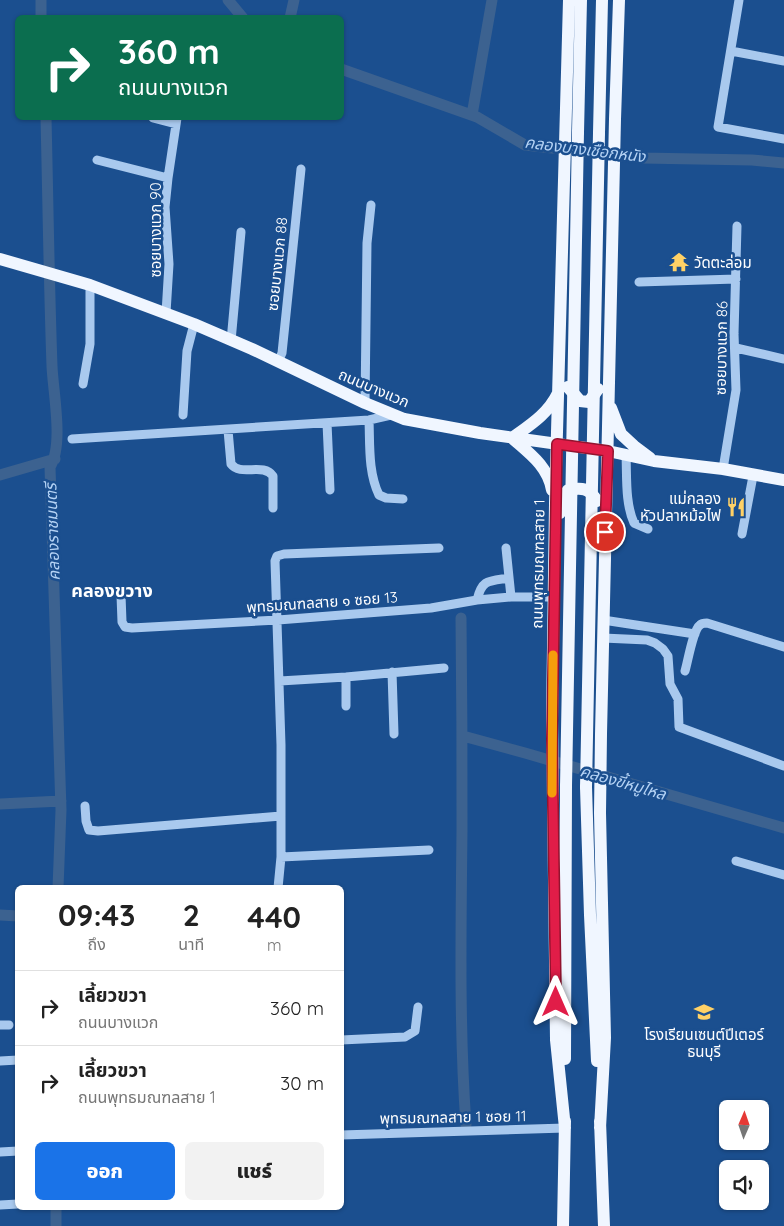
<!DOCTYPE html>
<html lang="th">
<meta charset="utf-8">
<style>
:root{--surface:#fff;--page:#f2f2f2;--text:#222;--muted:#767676;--line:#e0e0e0;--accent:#1a73e8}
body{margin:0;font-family:Quicksand,"Noto Sans Thai",sans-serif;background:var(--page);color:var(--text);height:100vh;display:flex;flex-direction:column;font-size:19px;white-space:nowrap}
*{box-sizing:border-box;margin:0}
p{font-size:16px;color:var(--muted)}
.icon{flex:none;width:28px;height:28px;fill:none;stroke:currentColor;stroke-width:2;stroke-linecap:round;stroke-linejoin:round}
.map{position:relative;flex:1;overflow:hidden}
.drawer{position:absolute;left:15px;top:885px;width:329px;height:325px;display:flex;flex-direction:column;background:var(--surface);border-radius:8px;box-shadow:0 1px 4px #0004}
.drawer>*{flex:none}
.top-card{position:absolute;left:15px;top:15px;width:329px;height:105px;border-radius:8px;box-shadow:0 1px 4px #0004;background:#0b6e4f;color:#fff;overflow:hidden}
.needle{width:32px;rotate:2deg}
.controls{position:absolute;left:719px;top:1100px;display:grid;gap:10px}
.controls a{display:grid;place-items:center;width:50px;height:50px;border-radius:8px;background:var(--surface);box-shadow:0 1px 4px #0004;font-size:25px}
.pin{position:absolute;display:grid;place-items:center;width:42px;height:42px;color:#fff;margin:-21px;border:2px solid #fff;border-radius:50%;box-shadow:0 1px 5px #0007}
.me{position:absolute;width:55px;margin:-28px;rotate:0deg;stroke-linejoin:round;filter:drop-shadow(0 0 4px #0008)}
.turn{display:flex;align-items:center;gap:18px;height:105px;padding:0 20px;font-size:22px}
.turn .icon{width:65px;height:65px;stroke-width:2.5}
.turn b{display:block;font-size:35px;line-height:42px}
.eta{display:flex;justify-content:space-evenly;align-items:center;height:85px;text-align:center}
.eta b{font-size:30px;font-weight:800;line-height:35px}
.cta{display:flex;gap:10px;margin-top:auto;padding:10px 20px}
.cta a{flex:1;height:58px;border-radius:8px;background:var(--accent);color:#fff;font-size:20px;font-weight:800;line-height:58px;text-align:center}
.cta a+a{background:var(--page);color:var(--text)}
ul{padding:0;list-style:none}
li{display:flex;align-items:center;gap:15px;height:75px;padding:0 20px;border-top:1px solid var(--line)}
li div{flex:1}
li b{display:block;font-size:19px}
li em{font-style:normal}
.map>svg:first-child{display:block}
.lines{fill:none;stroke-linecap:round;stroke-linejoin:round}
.canal{stroke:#3c6290;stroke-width:11}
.minor{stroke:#a9c9ee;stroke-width:9}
.major{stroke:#f0f6ff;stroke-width:12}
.major-bridge{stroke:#f0f6ff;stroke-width:12}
.route-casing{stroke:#92132f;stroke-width:12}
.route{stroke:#e11d48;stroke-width:9}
.slow{stroke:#f59e0b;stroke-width:9}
.labels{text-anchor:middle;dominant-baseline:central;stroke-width:5;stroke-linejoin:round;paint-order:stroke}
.street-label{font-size:15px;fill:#fff;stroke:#1b4f8f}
.poi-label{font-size:15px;fill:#fff;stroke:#1b4f8f;text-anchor:start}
.water-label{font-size:16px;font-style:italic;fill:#b5d3f5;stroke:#1b4f8f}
.quarter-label{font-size:18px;font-weight:bold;fill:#fff;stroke:#1b4f8f}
</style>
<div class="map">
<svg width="784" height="1226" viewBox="0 0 784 1226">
<rect width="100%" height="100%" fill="#1b4f8f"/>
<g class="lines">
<!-- canal -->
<path class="canal" d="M41 0V18
M228 0 243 18
M290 18 294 0
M341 69 477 117 525 145 642 158 752 160 784 163
M472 115 492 0
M46 118C48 200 49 283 52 366 53 392 64 445 50 467L61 810 58 888
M0 475 55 459
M461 618C462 689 462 759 462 830 461 928 459 1027 466 1125
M463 736 525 753 784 828
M0 804 61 801
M0 915 18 916
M56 1208V1226"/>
<!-- minor -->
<path class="minor" d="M739 0 718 127 784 139
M731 51 784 61
M153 118 176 124
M97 160 168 178
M639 282 736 279
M166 313 169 264 165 207 168 178 177 118
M231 341 241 232
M736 348 784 359
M278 362 282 353 301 169
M83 384 90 344V285
M365 403 367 243 371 205
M183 415 187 351 194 324
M369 420C370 445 368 472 379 495L386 498 403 499
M327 423 330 490
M228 430 231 464C241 477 263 462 273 476V508
M72 439 369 420 391 415
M626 455C627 477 625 503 634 523L648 529
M723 469 736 390 734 334 737 226
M742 534 753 476
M506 548 511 597
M121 595 122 622 125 627 132 628 278 620 431 608 477 600 511 597H554
M477 600C482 579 489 581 509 578
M603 620 695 634
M603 638 647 640 655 643 663 649 668 656 670 684 678 699 679 727 784 766
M685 671C688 661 693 630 700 625 702 623 704 623 707 623L784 647
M392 672 394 734
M346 677V706
M280 681 346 677 444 668
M85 806 86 821 89 830 98 831 281 816
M281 857 429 850
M736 861 784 875
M278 888 281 857V745L275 561 277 556 284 554 439 548
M0 1025H9
M341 1040 405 1037 415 1031 418 1007
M0 1061 18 1060
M341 1135 565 1128
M0 1152 18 1151
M0 1205 18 1204"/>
<!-- major -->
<path class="major" d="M578 132 581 0
M599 133 602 0
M0 259 90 285 194 324 252 349 365 403 404 419 480 433 608 451 654 461 723 469 784 480
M568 387 580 401 589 402 598 389
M611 408 621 434 634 446 650 458
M512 438C529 453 548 466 552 490
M512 438C530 425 548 414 558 393
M560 513 563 498 568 490C582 487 589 488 597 501
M586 787 590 915 597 1061
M565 1059 566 786
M600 1121 604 1226
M565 1128 556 1040 552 720 555 504 569 0
M600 1128 605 1038 600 813 601 734 615 119 619 0
M563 1226 565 1121"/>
<!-- major-bridge -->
<path class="major-bridge" d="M566 786 578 132
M586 787 599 133"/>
</g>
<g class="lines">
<defs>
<path id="route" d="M556 1002 552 739 557 444 608 451 605 532"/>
</defs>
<!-- route casing -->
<use href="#route" class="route-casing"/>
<!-- route -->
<use href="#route" class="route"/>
<!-- slow -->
<path class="slow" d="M552 793 553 655"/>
</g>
<!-- icons -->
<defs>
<symbol id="temple-bare" viewBox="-9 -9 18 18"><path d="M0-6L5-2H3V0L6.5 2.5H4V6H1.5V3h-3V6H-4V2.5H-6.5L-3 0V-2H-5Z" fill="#ffd166" stroke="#1b4f8f" stroke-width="2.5" paint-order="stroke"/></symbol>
<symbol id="restaurant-bare" viewBox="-9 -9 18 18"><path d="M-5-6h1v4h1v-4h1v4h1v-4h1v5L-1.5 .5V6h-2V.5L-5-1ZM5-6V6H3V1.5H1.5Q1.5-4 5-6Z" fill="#ffd166" stroke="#1b4f8f" stroke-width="2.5" paint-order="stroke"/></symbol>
<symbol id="school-bare" viewBox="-9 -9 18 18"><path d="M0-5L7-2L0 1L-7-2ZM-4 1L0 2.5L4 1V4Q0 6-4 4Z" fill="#ffd166" stroke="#1b4f8f" stroke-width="2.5" paint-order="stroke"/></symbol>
</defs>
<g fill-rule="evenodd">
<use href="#temple-bare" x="665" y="248" width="28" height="28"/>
<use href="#restaurant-bare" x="722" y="493" width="28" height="28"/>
<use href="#school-bare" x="690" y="998" width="28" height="28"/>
</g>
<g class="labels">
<!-- street labels -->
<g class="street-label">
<text transform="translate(155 230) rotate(-90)">ซอยบางแวก 90</text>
<text transform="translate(277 264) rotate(-84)">ซอยบางแวก 88</text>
<text transform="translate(721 348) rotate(-89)">ซอยบางแวก 86</text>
<text transform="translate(374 388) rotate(23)">ถนนบางแวก</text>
<text transform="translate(538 564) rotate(-89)">ถนนพุทธมณฑลสาย 1</text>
<text transform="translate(322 602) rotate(-4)">พุทธมณฑลสาย ๑ ซอย 13</text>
<text transform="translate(453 1117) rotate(-1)">พุทธมณฑลสาย 1 ซอย 11</text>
</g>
<!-- poi labels -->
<g class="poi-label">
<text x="694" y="262">วัดตะล่อม</text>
<text x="721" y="498" text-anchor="end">แม่กลอง<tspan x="721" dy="17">หัวปลาหม้อไฟ</tspan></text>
<text x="704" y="1034" text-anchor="middle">โรงเรียนเซนต์ปีเตอร์<tspan x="704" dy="17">ธนบุรี</tspan></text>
</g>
<!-- water labels -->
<g class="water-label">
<text transform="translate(585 149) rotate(7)">คลองบางเชือกหนัง</text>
<text transform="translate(52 532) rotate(-92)">คลองราชมนตรี</text>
<text transform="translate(623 782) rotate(16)">คลองขี้หมูไหล</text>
</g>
<!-- quarter labels -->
<g class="quarter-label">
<text x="112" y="590">คลองขวาง</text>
</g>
</g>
</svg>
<div class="controls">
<a><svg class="needle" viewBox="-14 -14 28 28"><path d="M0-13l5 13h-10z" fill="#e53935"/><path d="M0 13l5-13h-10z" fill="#767676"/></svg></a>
<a><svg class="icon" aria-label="sound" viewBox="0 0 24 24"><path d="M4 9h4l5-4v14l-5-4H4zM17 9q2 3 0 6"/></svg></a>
</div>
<div class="pin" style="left:605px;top:532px;background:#d93025"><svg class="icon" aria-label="arrive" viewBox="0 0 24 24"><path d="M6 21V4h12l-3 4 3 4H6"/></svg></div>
<svg class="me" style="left:556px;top:1002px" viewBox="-20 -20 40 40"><path d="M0-17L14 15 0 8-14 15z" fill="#e11d48" stroke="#fff" stroke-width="4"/></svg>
<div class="top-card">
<div class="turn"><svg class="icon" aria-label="right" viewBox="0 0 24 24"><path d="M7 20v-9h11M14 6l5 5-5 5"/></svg><div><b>360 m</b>ถนนบางแวก</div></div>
</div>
<section class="drawer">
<div class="eta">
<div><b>09:43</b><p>ถึง</p></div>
<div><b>2</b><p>นาที</p></div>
<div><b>440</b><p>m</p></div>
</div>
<ul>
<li><svg class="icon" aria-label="right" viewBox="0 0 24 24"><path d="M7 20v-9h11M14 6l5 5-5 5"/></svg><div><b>เลี้ยวขวา</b><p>ถนนบางแวก</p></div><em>360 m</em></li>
<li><svg class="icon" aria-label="right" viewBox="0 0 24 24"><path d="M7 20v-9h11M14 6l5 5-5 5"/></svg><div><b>เลี้ยวขวา</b><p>ถนนพุทธมณฑลสาย 1</p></div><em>30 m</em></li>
</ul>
<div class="cta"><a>ออก</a><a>แชร์</a></div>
</section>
</div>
